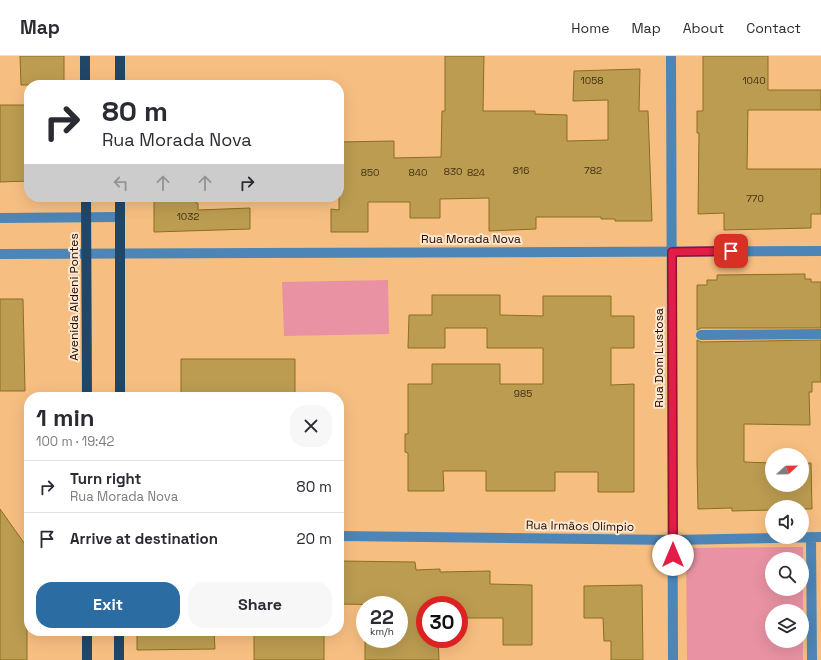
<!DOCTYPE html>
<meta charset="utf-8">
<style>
:root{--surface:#fff;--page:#f7f7f7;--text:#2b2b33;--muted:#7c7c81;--line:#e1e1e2;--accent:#2b6ca2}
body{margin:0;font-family:"Space Grotesk",sans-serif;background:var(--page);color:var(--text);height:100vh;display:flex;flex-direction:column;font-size:15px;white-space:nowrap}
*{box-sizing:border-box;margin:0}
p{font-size:13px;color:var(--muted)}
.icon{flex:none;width:22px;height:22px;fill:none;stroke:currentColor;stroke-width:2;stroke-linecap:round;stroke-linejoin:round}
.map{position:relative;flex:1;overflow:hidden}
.sheet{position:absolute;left:24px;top:336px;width:320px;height:244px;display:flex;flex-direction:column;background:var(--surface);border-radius:16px;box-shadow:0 4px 16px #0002}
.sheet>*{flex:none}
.hud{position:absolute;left:24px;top:24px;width:320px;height:122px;border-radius:16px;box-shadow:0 4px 16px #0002;background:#fff;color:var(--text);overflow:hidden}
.needle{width:26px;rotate:68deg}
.fabs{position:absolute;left:765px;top:392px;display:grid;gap:8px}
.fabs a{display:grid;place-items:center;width:44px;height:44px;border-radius:50%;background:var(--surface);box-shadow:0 4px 16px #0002;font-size:20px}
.speed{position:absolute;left:356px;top:540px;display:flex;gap:8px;font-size:20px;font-weight:700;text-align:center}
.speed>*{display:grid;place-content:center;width:52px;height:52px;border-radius:50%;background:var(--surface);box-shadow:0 4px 16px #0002;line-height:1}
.speed small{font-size:10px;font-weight:400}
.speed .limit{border:6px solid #d22;background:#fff;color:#111}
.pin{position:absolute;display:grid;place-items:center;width:34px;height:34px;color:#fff;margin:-17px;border-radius:8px;box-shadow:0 2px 6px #0006}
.me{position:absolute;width:44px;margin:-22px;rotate:0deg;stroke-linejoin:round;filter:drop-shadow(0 0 3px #0008)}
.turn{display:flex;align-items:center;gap:14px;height:84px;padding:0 12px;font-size:18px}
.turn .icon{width:52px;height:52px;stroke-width:2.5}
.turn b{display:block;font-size:28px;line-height:34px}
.lanes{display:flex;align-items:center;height:38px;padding:0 12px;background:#0003;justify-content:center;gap:20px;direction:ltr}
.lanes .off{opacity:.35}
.round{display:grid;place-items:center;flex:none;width:42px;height:42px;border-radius:16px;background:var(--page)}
.head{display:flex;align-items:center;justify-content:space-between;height:68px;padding:0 12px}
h1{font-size:24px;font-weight:700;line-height:30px}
.action{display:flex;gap:8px;margin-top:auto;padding:8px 12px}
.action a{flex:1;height:46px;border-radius:16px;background:var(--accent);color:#fff;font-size:16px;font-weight:700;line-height:46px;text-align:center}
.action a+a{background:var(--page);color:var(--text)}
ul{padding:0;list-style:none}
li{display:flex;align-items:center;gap:12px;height:52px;padding:0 12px;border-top:1px solid var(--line)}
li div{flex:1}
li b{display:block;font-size:15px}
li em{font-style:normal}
header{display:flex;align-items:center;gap:24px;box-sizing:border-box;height:56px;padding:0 20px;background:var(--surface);border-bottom:1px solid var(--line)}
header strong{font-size:19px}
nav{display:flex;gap:22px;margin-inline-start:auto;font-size:14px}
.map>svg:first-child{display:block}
.green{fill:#e892a3;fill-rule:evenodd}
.building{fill:#bb9c51;stroke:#8c6e1e}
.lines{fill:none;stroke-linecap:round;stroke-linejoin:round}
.minor{stroke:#4d85b6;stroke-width:10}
.major{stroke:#204768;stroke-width:10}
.route-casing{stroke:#92132f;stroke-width:10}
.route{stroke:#e11d48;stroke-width:7}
.labels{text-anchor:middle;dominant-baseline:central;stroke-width:4;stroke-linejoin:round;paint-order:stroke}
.number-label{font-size:10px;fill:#443114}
.street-label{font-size:12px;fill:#1d0d00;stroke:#fee6cf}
</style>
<header>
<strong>Map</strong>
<nav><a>Home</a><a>Map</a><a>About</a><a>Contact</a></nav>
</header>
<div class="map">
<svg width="821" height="604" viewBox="0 0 821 604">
<rect width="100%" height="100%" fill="#f7be81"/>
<!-- green -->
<path class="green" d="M388 224 389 278 284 280 282 226Z
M803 491V604H687L686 492ZM772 503H802V533H772ZM772 555H802V585H772Z"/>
<!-- building -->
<path class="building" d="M20 0H64V29H21Z
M445 0H484L483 55H535V58L567 59V85L608 84V44L573 45 574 15 640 13 639 55H648L652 165H615V163H601V161H536V173L489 175V142L440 143V162H410V146H368V176H331V153L339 154V86L394 85V102L441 101 442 55H445Z
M703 0H768V34H821V54H748L747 113H821V158H811V172L724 174V157L698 158 699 77H697V55H703Z
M0 49H29V125L0 126Z
M195 143 196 147H198V154L250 152V173L154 176V144Z
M805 218V223H811V226H821V272H701L697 274V229H707V224H717V219Z
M432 239H500V259L543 260V240H611V260H634V292H611V329L634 328V436H598V416H555V435H486V415H443L444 435H408V397L405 396V378H408V328H432V308H500V328H543V292H487V272H445V292H408L409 259H432Z
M0 243H23L25 335H0Z
M697 284 701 286 821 284V326H812V336H809L810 369 744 368V406L772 407V429H802V407H811L812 453H802V451H772V454L732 455V452L698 453 697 406Z
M181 303H295V341H181Z
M0 453 29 494V497L27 499V604H0Z
M339 505 415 506 416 514 440 513V516L490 515V528L532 529V589H503V562H459V549H425V583H438L439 604H365V583H399V549L339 548Z
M642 529 643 604H611V585H604L603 562H584V530Z
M137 575H214L215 593 137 594Z
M254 575H324V604H254Z"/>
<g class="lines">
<!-- minor -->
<path class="minor" d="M671 0 673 604
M0 162 120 161
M0 198 821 195
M701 279 821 278
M339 480 673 484 821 481
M811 481 812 604"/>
<!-- major -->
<path class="major" d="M85 0V29
M120 0V29
M86 141 87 341
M120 141V341
M87 604V575
M119 604V575"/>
</g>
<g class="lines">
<defs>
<path id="route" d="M673 499 672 196 731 195"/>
</defs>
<!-- route casing -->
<use href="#route" class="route-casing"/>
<!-- route -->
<use href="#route" class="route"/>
</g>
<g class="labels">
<!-- number labels -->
<g class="number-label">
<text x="592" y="24">1058</text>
<text x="754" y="24">1040</text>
<text x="521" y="114">816</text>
<text x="593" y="114">782</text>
<text x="453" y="115">830</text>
<text x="370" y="116">850</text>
<text x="418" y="116">840</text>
<text x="476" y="116">824</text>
<text x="755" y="142">770</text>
<text x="188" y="160">1032</text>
<text x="523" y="337">985</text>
</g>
<!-- street labels -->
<g class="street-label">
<text x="471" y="183">Rua Morada Nova</text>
<text transform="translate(74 241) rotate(-90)">Avenida Aldeni Pontes</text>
<text transform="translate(659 302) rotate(-90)">Rua Dom Lustosa</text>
<text transform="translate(580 470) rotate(1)">Rua Irmãos Olímpio</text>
</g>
</g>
</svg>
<div class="fabs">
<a><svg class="needle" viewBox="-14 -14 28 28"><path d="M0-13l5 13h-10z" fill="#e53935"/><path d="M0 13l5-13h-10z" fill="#7c7c81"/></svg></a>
<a><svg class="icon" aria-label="sound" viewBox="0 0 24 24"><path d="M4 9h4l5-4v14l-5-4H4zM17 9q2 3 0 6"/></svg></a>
<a><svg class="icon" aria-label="search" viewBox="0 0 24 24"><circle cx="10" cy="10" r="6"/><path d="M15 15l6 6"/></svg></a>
<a><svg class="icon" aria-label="layers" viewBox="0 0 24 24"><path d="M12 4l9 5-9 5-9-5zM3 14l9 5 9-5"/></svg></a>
</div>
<div class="speed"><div>22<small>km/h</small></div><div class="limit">30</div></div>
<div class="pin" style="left:731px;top:195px;background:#d93025"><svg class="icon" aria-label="arrive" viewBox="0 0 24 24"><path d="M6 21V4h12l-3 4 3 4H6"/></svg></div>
<svg class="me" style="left:673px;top:499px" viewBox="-20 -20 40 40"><circle r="19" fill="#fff"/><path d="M0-13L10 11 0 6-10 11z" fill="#e11d48"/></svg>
<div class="hud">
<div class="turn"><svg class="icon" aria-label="right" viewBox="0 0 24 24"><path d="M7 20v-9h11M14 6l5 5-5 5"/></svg><div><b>80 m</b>Rua Morada Nova</div></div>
<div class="lanes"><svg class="icon off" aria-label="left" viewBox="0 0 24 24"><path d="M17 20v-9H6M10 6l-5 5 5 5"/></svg><svg class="icon off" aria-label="ahead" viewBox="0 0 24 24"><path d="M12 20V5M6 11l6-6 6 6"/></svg><svg class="icon off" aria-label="ahead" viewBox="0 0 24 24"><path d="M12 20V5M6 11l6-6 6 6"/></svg><svg class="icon" aria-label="right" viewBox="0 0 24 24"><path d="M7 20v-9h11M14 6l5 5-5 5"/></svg></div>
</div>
<section class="sheet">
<div class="head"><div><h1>1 min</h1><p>100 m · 19:42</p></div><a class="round"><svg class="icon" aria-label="close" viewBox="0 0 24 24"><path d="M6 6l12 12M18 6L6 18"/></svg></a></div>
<ul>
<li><svg class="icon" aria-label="right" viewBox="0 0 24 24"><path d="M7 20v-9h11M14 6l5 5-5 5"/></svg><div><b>Turn right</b><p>Rua Morada Nova</p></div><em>80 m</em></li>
<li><svg class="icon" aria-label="arrive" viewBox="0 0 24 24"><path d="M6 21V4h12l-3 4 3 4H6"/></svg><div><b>Arrive at destination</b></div><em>20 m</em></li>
</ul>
<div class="action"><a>Exit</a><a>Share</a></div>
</section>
</div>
